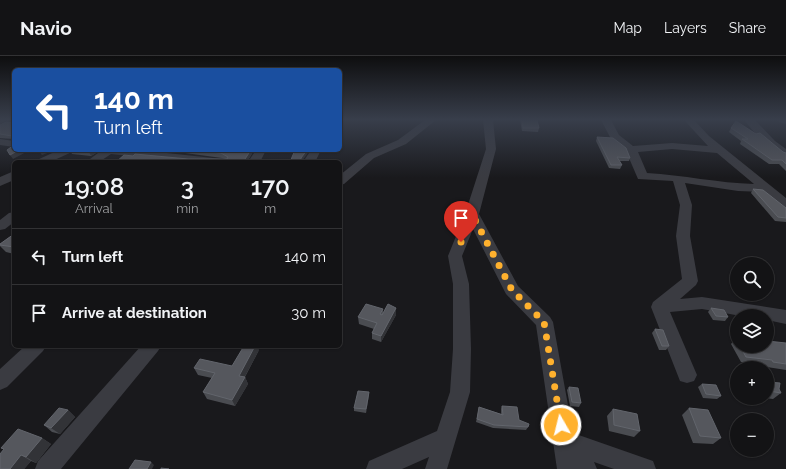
<!DOCTYPE html>
<meta charset="utf-8">
<style>
:root{--surface:#131315;--page:#1c1c1e;--text:#f1f3f6;--muted:#9d9ea0;--line:#323234}
body{margin:0;font-family:Raleway,sans-serif;background:var(--page);color:var(--text);height:100vh;display:flex;flex-direction:column;font-size:15px;white-space:nowrap}
*{box-sizing:border-box;margin:0}
p{font-size:13px;color:var(--muted)}
.icon{flex:none;width:22px;height:22px;fill:none;stroke:currentColor;stroke-width:2;stroke-linecap:round;stroke-linejoin:round}
.map{position:relative;flex:1;overflow:hidden}
.details{position:absolute;left:12px;top:104px;width:330px;height:188px;display:flex;flex-direction:column;background:var(--surface);border-radius:6px;box-shadow:0 1px 3px #0004,0 0 0 1px var(--line)}
.details>*{flex:none}
.guide{position:absolute;left:12px;top:12px;width:330px;height:84px;border-radius:6px;box-shadow:0 1px 3px #0004,0 0 0 1px var(--line);background:#1a4fa0;color:#fff;overflow:hidden}
.tools{position:absolute;left:730px;top:201px;display:grid;gap:8px}
.tools a{display:grid;place-items:center;width:44px;height:44px;border-radius:50%;background:var(--surface);box-shadow:0 1px 3px #0004,0 0 0 1px var(--line);font-size:20px}
.pin{position:absolute;display:grid;place-items:center;width:34px;height:34px;color:#fff;margin:-41px -17px;border-radius:50% 50% 50% 0;rotate:-45deg;box-shadow:0 0 4px #0007}
.pin .icon{rotate:45deg}
.me{position:absolute;width:44px;margin:-22px;rotate:352deg;stroke-linejoin:round;filter:drop-shadow(0 0 3px #0008)}
.turn{display:flex;align-items:center;gap:14px;height:84px;padding:0 16px;font-size:18px}
.turn .icon{width:52px;height:52px;stroke-width:2.5}
.turn b{display:block;font-size:28px;line-height:34px}
.eta{display:flex;justify-content:space-evenly;align-items:center;height:68px;text-align:center}
.eta b{font-size:24px;font-weight:600;line-height:28px}
ul{padding:0;list-style:none}
li{display:flex;align-items:center;gap:12px;height:56px;padding:0 16px;border-top:1px solid var(--line)}
li div{flex:1}
li b{display:block;font-size:15px}
li em{font-style:normal}
header{display:flex;align-items:center;gap:24px;box-sizing:border-box;height:56px;padding:0 20px;background:var(--surface);border-bottom:1px solid var(--line)}
header strong{font-size:19px}
nav{display:flex;gap:22px;margin-inline-start:auto;font-size:14px}
.map>svg:first-child{display:block}
.lines{fill:none;stroke-linecap:round;stroke-linejoin:round}
.minor{fill:#3a3b41;fill-rule:evenodd}
.wall{fill:#4a4c51}
.shaded-wall{fill:#323337}
.building{fill:#55575d;stroke:#62656c}
.route{stroke:#ffb12e;stroke-width:7;stroke-dasharray:0 12.6}
</style>
<header>
<strong>Navio</strong>
<nav><a>Map</a><a>Layers</a><a>Share</a></nav>
</header>
<div class="map">
<svg width="786" height="413" viewBox="0 0 786 413">
<rect width="100%" height="100%" fill="#19191c"/>
<g class="lines">
<!-- minor -->
<path class="minor" d="M0 64H7L0 68Z
M425 64H436L406 88 374 102 344 128 340 129V119L366 98 398 84Z
M483 64H493L496 93 479 158 518 230 550 261 553 266 573 377 653 405 656 413H614L594 406 597 413H557L536 269 506 238 473 173 462 200 469 228 471 293 470 336 447 413H425L429 401 402 413H366L369 405 437 375 450 336 453 293V228L448 200 465 158 486 93Z
M601 64H611L619 79 633 90 672 87 708 90 684 64H694L709 80 786 142V152L781 151 763 136 738 135 685 127 692 149 690 180 698 225 696 229 680 243 702 241 786 254V268L767 264V260H741L702 253 670 256 697 319 694 325 687 327 680 325 651 251 653 246 682 223 676 180 680 149 673 125 638 123 626 95 611 83ZM672 93 717 97 754 128C718 127 683 119 647 117L638 96Z
M744 64H755L775 85 786 93V101C772 98 753 75 744 64Z
M777 64H786V68L779 66Z
M0 83 14 85V91L0 89Z
M59 94H73L72 96 50 106H35L37 104Z
M102 94H139L222 103 226 104 228 106H190L111 98 99 106H86Z
M256 94H266L260 106H248Z
M311 94H321L315 106H303Z
M14 115V124L0 130V121Z
M14 156V166L5 173 0 174V164L9 157Z
M25 290H46L43 295 7 331 0 334V313Z
M141 290H161L158 295 61 413H35L38 405Z"/>
</g>
<!-- wall -->
<path class="wall" d="M520 64H537L539 72 538 76 522 75Z
M14 67V83L0 82V69Z
M731 72 786 97V115L779 108H769L740 88 741 85 729 76Z
M597 81 630 102 629 105H619L622 109 620 113 609 112 596 85Z
M70 94H101L91 100 72 98Z
M184 94H254L247 106 188 103H226L222 102 185 97Z
M753 133 786 152V166L775 165 751 137Z
M14 178V198L6 196 0 190V188Z
M396 252V259L381 286 372 283V277L374 273 359 268 358 261 383 253V257Z
M711 252 728 261 725 265 713 264 708 256Z
M655 273 669 290 666 294H659L652 277Z
M736 282 737 283V290H767L786 287V314L767 311 766 309 741 306 731 288Z
M259 294 245 321 248 328 235 350 207 343 203 336 212 322 198 319 194 312 232 310Z
M767 326 779 333 781 337 773 343 765 342H767Z
M702 328 721 340 717 343 703 342 698 331Z
M569 331 581 347 579 351 570 350 567 334Z
M369 336V339L366 357 354 355V352Z
M502 350 519 364 528 371 526 374 493 372 476 366 479 351 501 358V353Z
M689 352 721 382 713 388 693 387 682 359Z
M613 353 640 375 634 381 609 375 607 360Z
M68 354 75 361 60 378 52 376 44 369Z
M42 382 51 388 36 407 31 405 24 413H0L4 393 1 392Z"/>
<!-- shaded-wall -->
<path class="shaded-wall" d="M19 94H30L13 103 10 99Z
M41 94H55L42 99 39 95Z
M92 94H101L91 100 89 96Z
M251 94H254L247 106H243Z
M307 94H310L302 105 301 102Z
M396 252V259L381 286V280Z
M255 290H258L259 294 243 324 245 321 248 328 235 350 232 344 239 320Z
M369 336V339L366 357V353Z
M68 354 75 361 60 378 51 372Z
M42 382 51 388 36 407 26 401Z
M21 399 31 405 24 413H10Z
M151 406 154 409 152 413H147Z"/>
<!-- building -->
<path class="building" d="M522 64H537L539 72H523Z
M736 65 756 78 760 77 783 96 786 97V108L782 104H772L742 83H748L731 72Z
M6 66 14 67V82H13L12 80 0 78V69Z
M597 81 613 82 626 92 630 102 617 101 622 109H611Z
M14 89V94H19L10 99 7 94Z
M73 94H92L89 96Z
M190 94H251L243 106H116L124 99 133 100 135 98 188 103H227L228 101 221 97Z
M295 94H307L301 102V104H304L303 106H290Z
M753 133 763 134 786 152V162L778 161Z
M14 178V191L0 189V188Z
M366 248 383 253 380 258 382 259 388 248 396 252 381 280 372 277 377 267 358 261Z
M711 252 724 254 728 261 716 260Z
M655 273 663 274 669 290H662Z
M767 285 786 287V308L773 306 772 304 746 301 740 290H767Z
M244 290H255L239 320 245 321 232 344 203 336 215 317 194 312 200 303 232 310Z
M767 326 780 327 779 333 781 337 769 335V334H767Z
M702 328 716 329 721 340 706 338Z
M569 331 578 332 581 347 572 346Z
M358 335 369 336 366 353 354 352Z
M502 350 517 351 519 364 529 368 528 371 494 369 477 363 479 351 503 359Z
M59 352 68 354 51 372 44 369Z
M689 352 708 354 721 382 700 380Z
M613 353 637 358 640 375 614 369Z
M18 373 42 382 26 401 21 399 10 413H0V398L4 393 1 392Z
M135 404 151 406 147 413H129Z
M161 412 169 413H161Z"/>
<!-- sky -->
<linearGradient id="sky" x2="0" y2="1"><stop stop-color="#0e0e0f"/><stop offset="0.52" stop-color="#383e4b"/><stop offset="1" stop-color="#383e4b" stop-opacity="0"/></linearGradient>
<rect width="786" height="122" fill="url(#sky)"/>
<g class="lines">
<!-- route -->
<path class="route" d="M461 186 472 158 512 234 544 266 561 369"/>
</g>
</svg>
<div class="tools">
<a><svg class="icon" aria-label="search" viewBox="0 0 24 24"><circle cx="10" cy="10" r="6"/><path d="M15 15l6 6"/></svg></a>
<a><svg class="icon" aria-label="layers" viewBox="0 0 24 24"><path d="M12 4l9 5-9 5-9-5zM3 14l9 5 9-5"/></svg></a>
<a>+</a>
<a>−</a>
</div>
<div class="pin" style="left:461px;top:186px;background:#d93025"><svg class="icon" aria-label="arrive" viewBox="0 0 24 24"><path d="M6 21V4h12l-3 4 3 4H6"/></svg></div>
<svg class="me" style="left:561px;top:369px" viewBox="-20 -20 40 40"><circle r="17" fill="#ffb12e" stroke="#fff" stroke-width="3"/><path d="M0-11L8 9 0 5-8 9z" fill="#fff"/></svg>
<div class="guide">
<div class="turn"><svg class="icon" aria-label="left" viewBox="0 0 24 24"><path d="M17 20v-9H6M10 6l-5 5 5 5"/></svg><div><b>140 m</b>Turn left</div></div>
</div>
<section class="details">
<div class="eta">
<div><b>19:08</b><p>Arrival</p></div>
<div><b>3</b><p>min</p></div>
<div><b>170</b><p>m</p></div>
</div>
<ul>
<li><svg class="icon" aria-label="left" viewBox="0 0 24 24"><path d="M17 20v-9H6M10 6l-5 5 5 5"/></svg><div><b>Turn left</b></div><em>140 m</em></li>
<li><svg class="icon" aria-label="arrive" viewBox="0 0 24 24"><path d="M6 21V4h12l-3 4 3 4H6"/></svg><div><b>Arrive at destination</b></div><em>30 m</em></li>
</ul>
</section>
</div>
